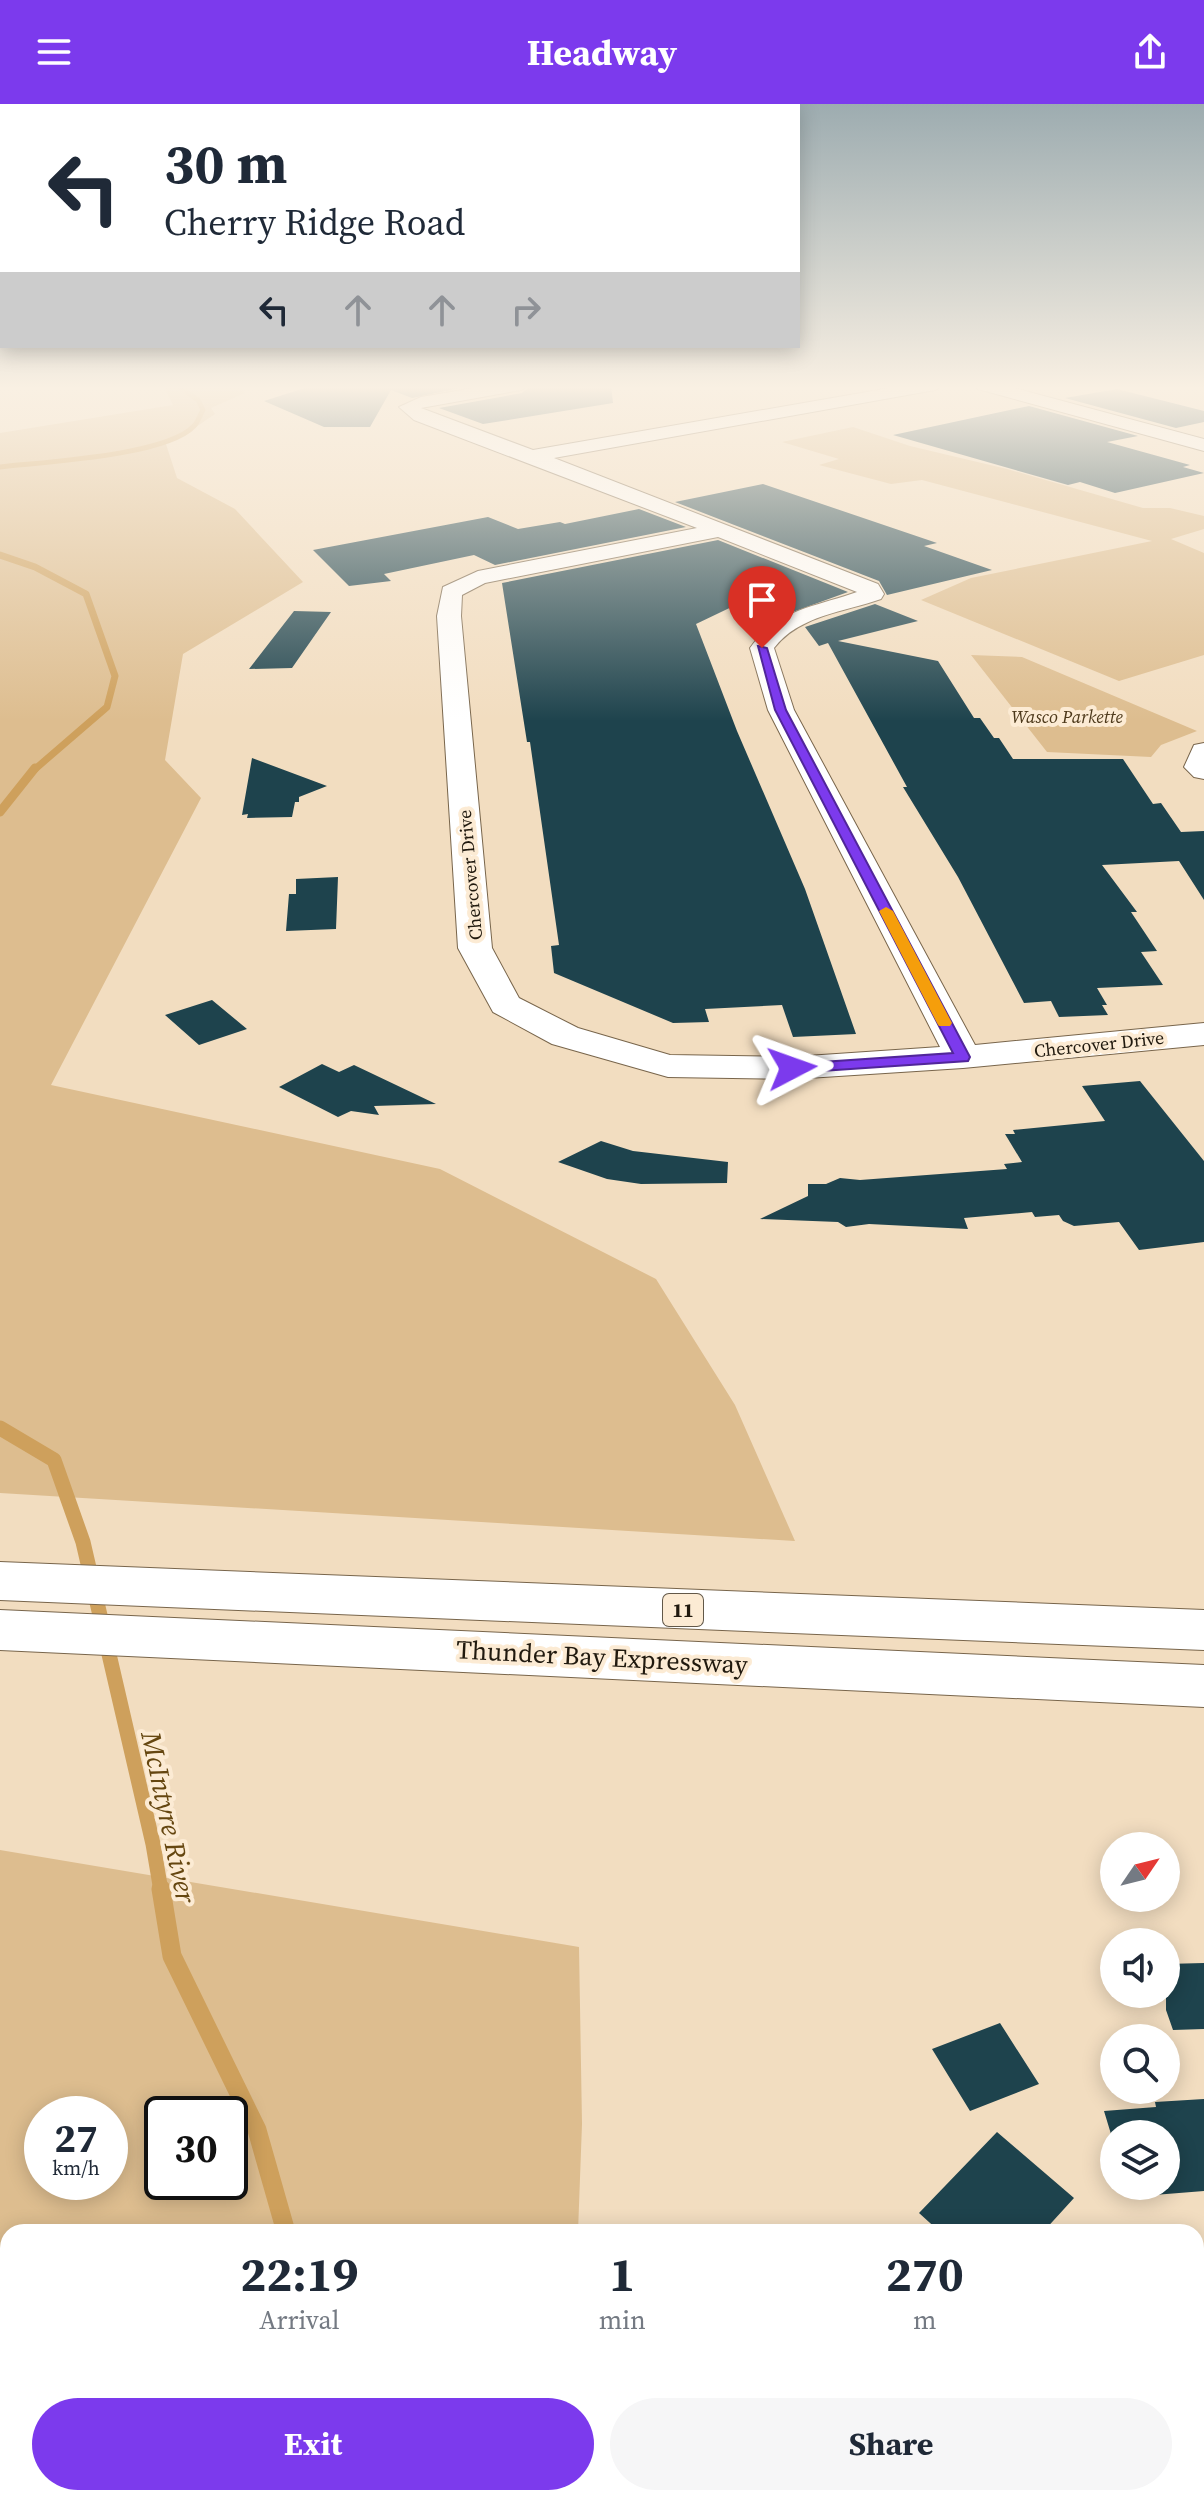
<!DOCTYPE html>
<style>
:root{--surface:#fff;--page:#f6f6f7;--text:#1f2937;--muted:#747a83;--accent:#7c3aed}
body{margin:0;font-family:"Source Serif 4",serif;background:var(--page);color:var(--text);height:100vh;display:flex;flex-direction:column;font-size:30px;white-space:nowrap}
*{box-sizing:border-box;margin:0}
p{font-size:26px;color:var(--muted)}
.icon{flex:none;width:44px;height:44px;fill:none;stroke:currentColor;stroke-width:2;stroke-linecap:round;stroke-linejoin:round}
.map{position:relative;flex:1;overflow:hidden}
.sheet{position:absolute;left:0px;top:2120px;width:1204px;height:282px;display:flex;flex-direction:column;background:var(--surface);border-radius:24px 24px 0 0;box-shadow:0 4px 20px #0003}
.sheet>*{flex:none}
.hud{position:absolute;left:0px;top:0px;width:800px;height:244px;box-shadow:0 4px 20px #0003;background:#fff;color:var(--text);overflow:hidden}
.needle{width:52px;rotate:55deg}
.fabs{position:absolute;left:1100px;top:1728px;display:grid;gap:16px}
.fabs a{display:grid;place-items:center;width:80px;height:80px;border-radius:50%;background:var(--surface);box-shadow:0 4px 20px #0003;font-size:40px}
.speed{position:absolute;left:24px;top:1992px;display:flex;gap:16px;font-size:40px;font-weight:700;text-align:center}
.speed>*{display:grid;place-content:center;width:104px;height:104px;border-radius:50%;background:var(--surface);box-shadow:0 4px 20px #0003;line-height:1}
.speed small{font-size:20px;font-weight:400}
.speed .limit{border:4px solid #111;border-radius:12px;background:#fff;color:#111}
.pin{position:absolute;display:grid;place-items:center;width:68px;height:68px;color:#fff;margin:-82px -34px;border-radius:50% 50% 50% 0;rotate:-45deg;box-shadow:0 0 8px #0007}
.pin .icon{rotate:45deg}
.me{position:absolute;width:88px;margin:-44px;rotate:86deg;stroke-linejoin:round;filter:drop-shadow(0 0 6px #0008)}
.turn{display:flex;align-items:center;gap:28px;height:168px;padding:0 32px;font-size:36px}
.turn .icon{width:104px;height:104px;stroke-width:2.5}
.turn b{display:block;font-size:56px;line-height:68px}
.lanes{display:flex;align-items:center;height:76px;padding:0 32px;background:#0003;justify-content:center;gap:40px;direction:ltr}
.lanes .off{opacity:.35}
.eta{display:flex;justify-content:space-evenly;align-items:center;height:136px;text-align:center}
.eta b{font-size:48px;font-weight:700;line-height:56px}
.cta{display:flex;gap:16px;margin-top:auto;padding:16px 32px}
.cta a{flex:1;height:92px;border-radius:48px;background:var(--accent);color:#fff;font-size:32px;font-weight:700;line-height:92px;text-align:center}
.cta a+a{background:var(--page);color:var(--text)}
header{display:flex;justify-content:space-between;align-items:center;height:104px;padding:0 32px;background:var(--accent);color:#fff;font-size:36px;font-weight:700}
.map>svg:first-child{display:block}
.green{fill:#ddbd8f;fill-rule:evenodd}
.lines{fill:none;stroke-linecap:round;stroke-linejoin:round}
.stream-far4{stroke:#cea05c;stroke-width:5}
.stream-far3{stroke:#cea05c;stroke-width:7}
.stream-far2{stroke:#cea05c;stroke-width:9}
.stream-far1{stroke:#cea05c;stroke-width:15}
.stream{stroke:#cea05c;stroke-width:19}
.building{fill:#1e434d}
.street-casing{stroke:#78654b;stroke-width:2}
.secondary-casing{stroke:#78654b;stroke-width:2}
.highway-casing{stroke:#78654b;stroke-width:2}
.street{fill:#fff;fill-rule:evenodd}
.secondary{fill:#fff;fill-rule:evenodd}
.highway{fill:#fff;fill-rule:evenodd}
.route{fill:#7c3aed;stroke:#51269a;stroke-width:2}
.slow{fill:#f59e0b}
.labels{text-anchor:middle;dominant-baseline:central;stroke-width:8;stroke-linejoin:round;paint-order:stroke}
.far-park-label{font-size:18px;font-style:italic;fill:#4c381a;stroke:#fcebd4}
.far-street-label{font-size:18px;fill:#20190e;stroke:#fcebd4}
.shield{fill:#fcebd4;stroke:#625849;stroke-width:2}
.shield-label{font-size:20px;font-weight:bold;fill:#20190e}
.near-street-label{font-size:26px;fill:#20190e;stroke:#fcebd4}
.near-water-label{font-size:28px;font-style:italic;fill:#654610;stroke:#fcebd4}
</style>
<header><svg class="icon" aria-label="menu" viewBox="0 0 24 24"><path d="M4 6h16M4 12h16M4 18h16"/></svg>Headway<svg class="icon" aria-label="share" viewBox="0 0 24 24"><path d="M12 15V3M7 8l5-5 5 5M5 13v7h14v-7"/></svg></header>
<div class="map">
<svg width="1204" height="2401" viewBox="0 0 1204 2401">
<rect width="100%" height="100%" fill="#f2ddc0"/>
<!-- green -->
<path class="green" d="M163 281H240L245 289 211 304 215 310 193 325 165 337 177 374 235 405 303 478 183 550 165 656 201 694 51 981 440 1065 656 1175 735 1301 795 1437 0 1389V329L173 301Z
M853 323 910 342 1007 365 1143 404H1170L1204 412V425L1171 435 1204 449V551L1119 577 921 496 971 474 1152 437 922 376 891 380 819 361 839 355 782 338Z
M971 551 1022 553 1197 627 1161 641 1151 653 1047 648Z
M0 1746 579 1843 582 2020 578 2128H8V2394H568V2401H0ZM110 2010V2078H42V2010ZM230 2010V2078H162V2010Z"/>
<g class="lines">
<!-- stream-far4 -->
<path class="stream-far4" d="M0 363C42 358 166 352 194 322 198 318 200 311 203 306L198 296 177 281"/>
<!-- stream-far3 -->
<path class="stream-far3" d="M0 451 35 463 86 490 115 572 107 603 34 666"/>
<!-- stream-far2 -->
<path class="stream-far2" d="M0 708 35 664"/>
<!-- stream-far1 -->
<path class="stream-far1" d="M0 1324 54 1356 83 1438 153 1740 161 1787"/>
<!-- stream -->
<path class="stream" d="M161 1785 172 1852 257 2026 286 2128
M248 2401 250 2394"/>
</g>
<!-- building -->
<path class="building" d="M314 281H474L412 294 391 286 370 323H324L264 297Z
M532 281H611L613 299 483 320 439 304 522 289Z
M1117 285 1204 307V318L1176 324 1065 294Z
M1029 302 1138 332 1107 338 1190 361 1183 363 1204 369 1115 389 1080 378 1068 381 893 331Z
M763 380 937 439 924 442 992 466 887 491 879 477 675 398Z
M639 405 686 423 495 461 474 451 384 470 391 477 349 482 313 446 488 413 518 425 560 418 565 420Z
M718 436 848 488 779 513 742 498 696 520 737 627 805 785 856 930 793 933 782 901 705 905 709 918 673 919 554 869 551 842 559 841 530 638H527L502 479Z
M875 500 918 517 838 537 938 557 974 614H980L994 634H999L1013 655H1123L1153 700 1161 699 1181 728 1204 727V796L1179 757 1102 761 1137 808H1131L1157 847 1141 848 1163 881 1097 884 1107 901H1102L1108 911 1059 913 1051 897 1024 899 958 773 903 683H907L828 539 819 542 805 523Z
M294 507 331 508 292 564 249 565Z
M252 654 327 682 299 693V698H295L292 713 247 714 248 710 242 711Z
M338 773 336 825 286 827 289 790H296V775Z
M212 896 247 925 199 941 165 911Z
M322 960 339 968 354 961 436 1000 374 1002 379 1011 351 1007 338 1013 279 983Z
M1140 977 1204 1057V1138L1139 1146 1119 1118 1074 1122 1063 1117 1059 1111 1035 1113 1032 1108 964 1114 968 1125 869 1120 846 1123 838 1118 760 1115 808 1092V1080H826L840 1074 860 1076 1007 1065 1004 1060 1022 1058 1005 1030H1015L1013 1026 1105 1017 1082 982Z
M601 1037 633 1047 728 1058 727 1079 641 1080 607 1075 558 1058Z
M1204 1859V1925L1173 1926 1166 1906V1860Z
M1000 1919 1039 1980 970 2007 932 1945Z
M1204 1995V2087L1129 2093 1126 2082H1166V2030H1114V2040L1104 2007 1156 2003 1155 1998Z
M997 2028 1074 2094 1043 2128H940L919 2109Z"/>
<g class="lines">
<defs>
<path id="street" d="M492 281H529L521 286 421 304 533 346 907 281H943L935 286 554 354 878 480 884 490 881 495C845 508 799 511 774 544L794 606 975 941 1204 919V941L963 964 792 975 668 973 552 940 493 908 458 844 437 512 443 483 478 467 697 424 414 316 399 303 421 293ZM718 433 857 488C815 503 777 505 750 544L768 606 940 943 792 953 670 951 578 924 519 894 492 844 461 512 462 491 485 479Z
M1204 639V675L1194 673 1184 663 1194 641Z
M1204 2341V2401H1161L1160 2394H1196V2345Z"/>
<path id="secondary" d="M976 281H1003L1204 335V347L978 285Z"/>
<path id="highway" d="M0 1458 1204 1506V1546L0 1496Z
M0 1506 1204 1561V1603L0 1546Z"/>
</defs>
<!-- street casing -->
<use href="#street" class="street-casing"/>
<!-- secondary casing -->
<use href="#secondary" class="secondary-casing"/>
<!-- highway casing -->
<use href="#highway" class="highway-casing"/>
<!-- street -->
<use href="#street" class="street"/>
<!-- secondary -->
<use href="#secondary" class="secondary"/>
<!-- highway -->
<use href="#highway" class="highway"/>
</g>
<!-- sky -->
<linearGradient id="sky" x2="0" y2="1"><stop stop-color="#9dacb0"/><stop offset="0.46" stop-color="#f9f0e3"/><stop offset="1" stop-color="#f9f0e3" stop-opacity="0"/></linearGradient>
<rect width="1204" height="617" fill="url(#sky)"/>
<!-- route -->
<path class="route" d="M758 542 767 544 786 606 970 953 968 957 792 969 784 964 792 960 953 949 775 606Z"/>
<!-- slow -->
<path class="slow" d="M886 803 893 807 952 919 950 922H939L937 919 879 807Z"/>
<g class="labels">
<!-- far-park labels -->
<g class="far-park-label">
<text x="1067" y="612">Wasco Parkette</text>
</g>
<!-- far-street labels -->
<g class="far-street-label">
<text transform="translate(470 771) rotate(-95)">Chercover Drive</text>
<text transform="translate(1099 940) rotate(-6)">Chercover Drive</text>
</g>
<!-- shield labels -->
<rect class="shield" x="663" y="1490" width="40" height="32" rx="6"/>
<g class="shield-label">
<text x="683" y="1506">11</text>
</g>
<!-- near-street labels -->
<g class="near-street-label">
<text transform="translate(602 1553) rotate(3)">Thunder Bay Expressway</text>
</g>
<!-- near-water labels -->
<g class="near-water-label">
<text transform="translate(169 1713) rotate(78)">McIntyre River</text>
</g>
</g>
</svg>
<div class="fabs">
<a><svg class="needle" viewBox="-14 -14 28 28"><path d="M0-13l5 13h-10z" fill="#e53935"/><path d="M0 13l5-13h-10z" fill="#747a83"/></svg></a>
<a><svg class="icon" aria-label="sound" viewBox="0 0 24 24"><path d="M4 9h4l5-4v14l-5-4H4zM17 9q2 3 0 6"/></svg></a>
<a><svg class="icon" aria-label="search" viewBox="0 0 24 24"><circle cx="10" cy="10" r="6"/><path d="M15 15l6 6"/></svg></a>
<a><svg class="icon" aria-label="layers" viewBox="0 0 24 24"><path d="M12 4l9 5-9 5-9-5zM3 14l9 5 9-5"/></svg></a>
</div>
<div class="speed"><div>27<small>km/h</small></div><div class="limit">30</div></div>
<div class="pin" style="left:762px;top:544px;background:#d93025"><svg class="icon" aria-label="arrive" viewBox="0 0 24 24"><path d="M6 21V4h12l-3 4 3 4H6"/></svg></div>
<svg class="me" style="left:792px;top:964px" viewBox="-20 -20 40 40"><path d="M0-17L14 15 0 8-14 15z" fill="#7c3aed" stroke="#fff" stroke-width="4"/></svg>
<div class="hud">
<div class="turn"><svg class="icon" aria-label="left" viewBox="0 0 24 24"><path d="M17 20v-9H6M10 6l-5 5 5 5"/></svg><div><b>30 m</b>Cherry Ridge Road</div></div>
<div class="lanes"><svg class="icon" aria-label="left" viewBox="0 0 24 24"><path d="M17 20v-9H6M10 6l-5 5 5 5"/></svg><svg class="icon off" aria-label="ahead" viewBox="0 0 24 24"><path d="M12 20V5M6 11l6-6 6 6"/></svg><svg class="icon off" aria-label="ahead" viewBox="0 0 24 24"><path d="M12 20V5M6 11l6-6 6 6"/></svg><svg class="icon off" aria-label="right" viewBox="0 0 24 24"><path d="M7 20v-9h11M14 6l5 5-5 5"/></svg></div>
</div>
<section class="sheet">
<div class="eta">
<div><b>22:19</b><p>Arrival</p></div>
<div><b>1</b><p>min</p></div>
<div><b>270</b><p>m</p></div>
</div>
<div class="cta"><a>Exit</a><a>Share</a></div>
</section>
</div>
